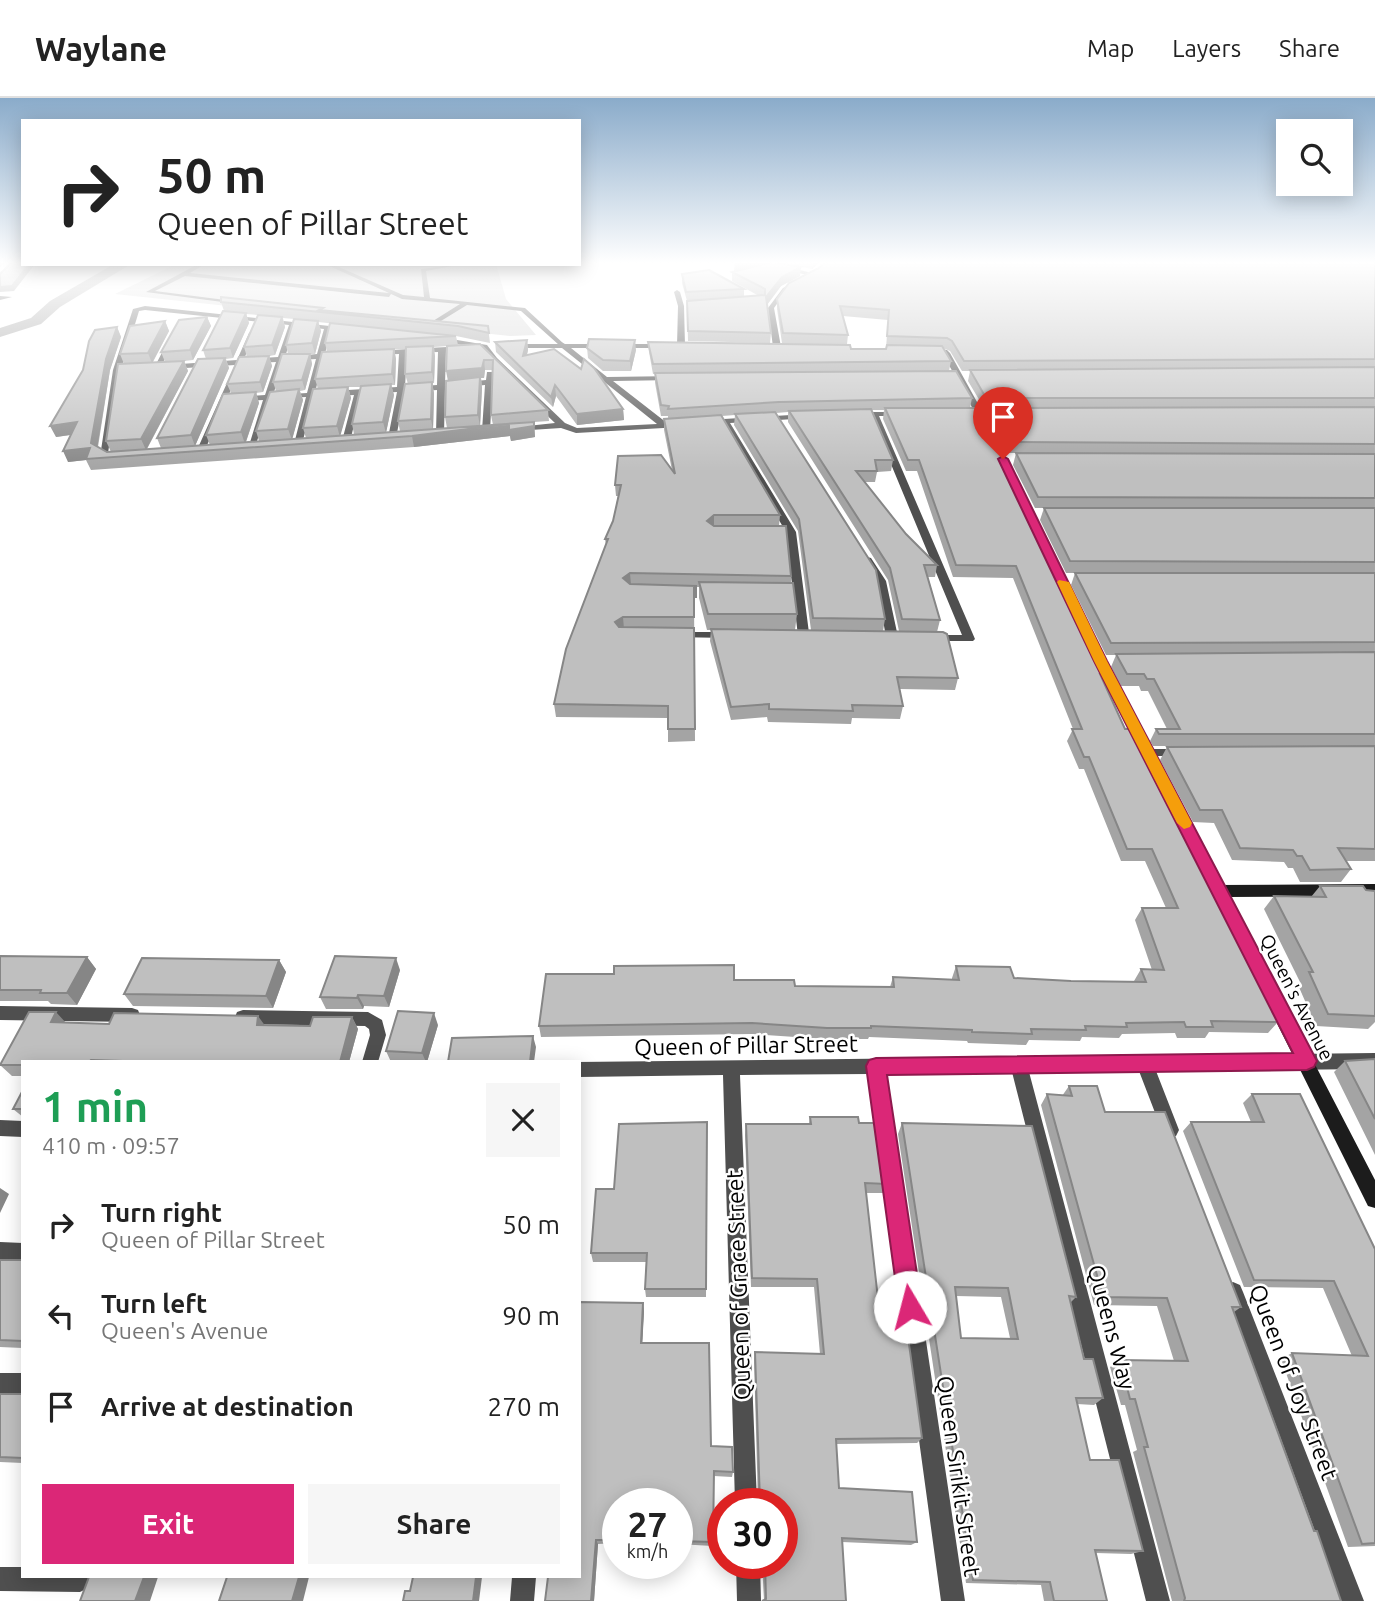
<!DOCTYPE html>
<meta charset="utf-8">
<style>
:root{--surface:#fff;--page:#f6f6f6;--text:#222;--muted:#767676;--line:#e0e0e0;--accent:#db2777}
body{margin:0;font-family:Ubuntu,sans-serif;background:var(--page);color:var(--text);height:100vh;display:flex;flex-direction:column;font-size:26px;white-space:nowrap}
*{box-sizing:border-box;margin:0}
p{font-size:23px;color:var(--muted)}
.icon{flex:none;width:38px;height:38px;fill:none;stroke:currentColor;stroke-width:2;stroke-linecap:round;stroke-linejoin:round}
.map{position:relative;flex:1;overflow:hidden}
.sheet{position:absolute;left:21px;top:962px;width:560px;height:518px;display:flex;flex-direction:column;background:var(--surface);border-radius:0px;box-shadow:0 4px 18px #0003}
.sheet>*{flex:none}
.hud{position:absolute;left:21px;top:21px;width:560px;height:147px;border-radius:0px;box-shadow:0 4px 18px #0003;background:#fff;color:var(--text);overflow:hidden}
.fabs{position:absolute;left:1276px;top:21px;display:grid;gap:14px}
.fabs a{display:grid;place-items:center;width:77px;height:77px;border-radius:0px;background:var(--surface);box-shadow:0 4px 18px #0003;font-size:35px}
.speed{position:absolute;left:602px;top:1390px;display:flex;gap:14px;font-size:35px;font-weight:700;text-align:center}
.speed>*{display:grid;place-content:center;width:91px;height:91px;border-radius:50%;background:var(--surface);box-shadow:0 4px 18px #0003;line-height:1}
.speed small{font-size:18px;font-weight:400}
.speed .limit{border:10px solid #d22;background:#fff;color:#111}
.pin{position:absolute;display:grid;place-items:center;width:60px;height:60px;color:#fff;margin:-72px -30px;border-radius:50% 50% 50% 0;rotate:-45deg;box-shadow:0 0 7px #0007}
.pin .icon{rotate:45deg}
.me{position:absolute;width:77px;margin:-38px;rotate:352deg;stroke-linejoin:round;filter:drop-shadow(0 0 5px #0008)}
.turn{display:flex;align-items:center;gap:24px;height:147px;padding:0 21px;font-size:32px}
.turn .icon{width:91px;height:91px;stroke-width:2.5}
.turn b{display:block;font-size:49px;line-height:60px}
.round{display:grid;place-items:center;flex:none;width:74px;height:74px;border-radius:0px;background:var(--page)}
.head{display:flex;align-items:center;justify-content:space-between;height:119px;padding:0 21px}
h1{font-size:42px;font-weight:600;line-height:52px;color:#1e9e55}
.button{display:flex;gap:14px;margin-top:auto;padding:14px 21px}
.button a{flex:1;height:80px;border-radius:0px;background:var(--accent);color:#fff;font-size:28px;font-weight:600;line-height:80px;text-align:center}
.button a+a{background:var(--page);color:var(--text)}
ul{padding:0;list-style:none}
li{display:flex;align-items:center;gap:21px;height:91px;padding:0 21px}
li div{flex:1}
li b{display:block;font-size:26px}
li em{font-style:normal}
header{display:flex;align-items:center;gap:42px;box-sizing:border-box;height:98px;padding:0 35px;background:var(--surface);border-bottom:2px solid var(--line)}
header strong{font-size:33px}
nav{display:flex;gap:38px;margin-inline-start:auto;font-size:24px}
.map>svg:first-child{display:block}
.green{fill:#d6d6d6}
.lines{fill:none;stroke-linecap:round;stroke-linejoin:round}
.canal{fill:#9d9d9d;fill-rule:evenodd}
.lane{fill:#4f4f4f;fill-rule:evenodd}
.street{fill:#4f4f4f;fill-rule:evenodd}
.secondary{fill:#1c1c1c;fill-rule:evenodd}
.wall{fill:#a4a4a4;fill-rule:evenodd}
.shaded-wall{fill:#868686}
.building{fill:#bfbfbf;stroke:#868686;stroke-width:2;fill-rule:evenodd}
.route{fill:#db2777;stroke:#8e194d;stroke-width:2}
.slow{fill:#f59e0b}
.labels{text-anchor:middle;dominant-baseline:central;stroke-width:5;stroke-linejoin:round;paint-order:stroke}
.street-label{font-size:19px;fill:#000;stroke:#fff}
.near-street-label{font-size:23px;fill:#000;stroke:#fff}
</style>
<header>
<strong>Waylane</strong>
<nav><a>Map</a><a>Layers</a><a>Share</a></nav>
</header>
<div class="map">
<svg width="1375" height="1503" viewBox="0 0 1375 1503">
<rect width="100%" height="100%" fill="#fff"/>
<!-- green -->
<path class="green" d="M176 166H496L506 201 536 237 510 238 115 196Z"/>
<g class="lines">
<!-- canal -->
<path class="canal" d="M114 166H131L60 209 41 226 0 239V230L31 220 50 203Z"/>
<!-- lane -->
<path class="lane" d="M198 166H205L190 175 389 195 325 166H332L403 197 424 199 421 171 463 166 426 173 430 200 525 210 564 246 559 247 521 213 467 207 436 226H423L421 223H433L460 206 402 201 391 196 389 199 185 178 155 193 241 204 238 206 146 194Z"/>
<!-- street -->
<path class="street" d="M782 168 817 176 787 192 774 210 781 249 777 251 773 249 768 210 783 190 808 177 780 171Z
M677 192 680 194 684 208 685 248 681 250 677 248 678 208 674 194Z
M0 198 12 199 0 202Z
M145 208 348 230 346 233 331 231 325 256 338 255 342 257 324 260 315 294 397 289 399 256 375 257 372 253 466 248 463 252 446 253 445 286 486 282 487 274H493L490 333 486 335 482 333 485 287 445 291 444 336 440 339 436 336 437 292 405 294 396 340 392 343 388 340 397 294 362 296 350 343 346 346 342 343 354 297 314 299 302 346 298 349 294 346 306 299 271 301 255 349 248 351 263 302 239 303 235 301 239 299 265 297 276 264 242 266 205 352 198 354 197 352 235 267 169 271H166V267L237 262 249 235 252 233 255 235 244 261 278 259 289 227 145 212 139 213 121 272 108 355 121 359 117 362 100 359 113 272 133 211ZM295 228 324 231 317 256 285 259ZM438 254 437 287 405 289 407 255ZM316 261 307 295 273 297 284 263Z
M170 239 176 240 159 272H153Z
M439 239 487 247 497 260 565 325 577 330 657 326 562 250H508L505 246H558L561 244 565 246H669L666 250H571L607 279 677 278 678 280 674 282 613 283 667 325H681L685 327 681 329 576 335 561 330 515 333V329H518L555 325 491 264 482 251 437 242Z
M932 250 947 252 950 255 982 313H1010L1014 315 1010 317H985L1070 489 1069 491H1061L1060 489 977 317H963L959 315 974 313 944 258 932 254Z
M852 314H901L905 316 901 318H879L975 541 973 543H932L926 540 932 537H962L871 318H852Z
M807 316H810V320L730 325 796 434 809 535 821 536V540C814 542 803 543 798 538L786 434 722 326H708L704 324 708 322Z
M867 459 871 460 886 483 898 539 896 541 892 542 886 539 876 483 862 462Z
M676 534H729L735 537 729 540 672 539 670 537Z
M1099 558 1105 561 1152 648 1151 651H1181L1185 652 1187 655 1185 658H1146L1144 655 1145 652 1140 648 1093 561Z
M1171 692 1178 697 1225 793 1223 797H1213L1211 793 1164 697Z
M0 908 132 910 138 912 140 917 138 922 132 924 0 922Z
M243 912 368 914 382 922 386 937 378 964H362L370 937 369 931 365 928 243 926 237 924 235 919 237 914Z
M1375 955V971L1156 973 1179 1032 1176 1038 1170 1040 1164 1038 1139 973 1029 974 1170 1503H1146L1012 974 886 976 965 1503H941L869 976 740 977 757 1405H735L723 977 579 979V964H577Z
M0 1022 23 1023V1039L0 1038Z
M0 1144 23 1145V1165L0 1164Z
M1233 1184 1240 1187 1243 1194 1364 1503H1340L1223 1194 1226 1187Z
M0 1275H23V1297H0Z
M736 1465H760L761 1503H737Z
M0 1469H23V1479H91L92 1482 88 1490 80 1494 0 1493Z
M512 1479H536L534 1503H510Z"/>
<!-- secondary -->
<path class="secondary" d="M1375 786V798L1228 799 1375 1082V1110L1368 1108 1211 793 1213 789 1218 787Z"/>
</g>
<!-- wall -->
<path class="wall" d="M773 164H820L812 171 793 167 800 178 781 188 767 207 771 235 770 245 688 243 687 203 682 185V176L744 191V199L759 198 732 183V174Z
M1375 164V648H1153L1150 643 1156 631H1167L1148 593H1141L1139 588H1121L1111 569 1116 557H1106L1071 487 1075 475H1066L1040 422 1044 410H1035L1013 367 1016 355H1008L989 321 992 310H984L968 283 970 273H962L950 253 943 250 951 263 949 273 972 300 970 310 1109 576 1104 586 1125 631 1180 712 1176 719 1209 788 1225 815 1278 924 1268 935 1209 934 1205 940H1177L1175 935 1122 936 1119 940 1082 939 1080 943 1029 942 1026 947 968 945 967 943 869 939 868 941H825L751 936 541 939 539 928 734 882 795 888 890 889 893 879 952 882V880L956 868 1014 880 1071 883 1135 884 1134 883 1141 871 1152 872 1135 822 1142 810H1166L1145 763H1121L1084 671H1079L1067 643 1073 631 1013 480 953 479 917 373H906L883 321 884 312H872L893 362 891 373 877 374 875 384H865L906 436 937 467 935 479H928L940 522 937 534 958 580 955 592 900 591 903 608 900 621 852 620 851 626 768 624 767 619 731 622 710 543 711 532H707L699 500V489H697V500H694L695 643 668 644V620L556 619 554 606 606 447 605 441 613 423 618 398H616L615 387 672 372 664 332V321L668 320V318H661L655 285V276H653L649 254 648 244 782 245 777 211V201L819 170ZM843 218 888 222 886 251H851L847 246 848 237ZM788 314V324L888 482 899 533H883L885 521 776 315ZM735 317 734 327 798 433 811 532H795L797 516 791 485V478L779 428 780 417 722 318Z
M221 204 488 228 490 245 456 238 458 247 480 246 548 312 549 323 534 324 535 339 511 343 510 338 414 349 91 372 86 362 68 364 71 337 56 339 117 229 121 239 110 272 98 349 107 354H111L106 343 124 266 120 256 165 223 169 233 153 264H165L161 254 207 219 211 228 193 262 184 263 188 273 147 351 161 350 157 340 206 261 203 252 224 213ZM246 216 258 217 244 249 247 259 227 286 231 295 206 337 210 347 195 348 229 270 226 261 233 260 249 225ZM283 220 294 221 286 247 288 256 273 284 276 293 256 333 259 343 246 344 259 305 256 295 263 294 272 268 269 258 275 257 285 229ZM318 224 356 228 325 245 327 254 315 281 318 291 303 330 306 340 292 341 303 302 300 293 305 292 312 266 310 256H315L321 233ZM447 248 448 283 445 319 447 330 433 331 434 295 432 285H434L435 258 434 249ZM394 251H406L405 276 408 286 398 323 400 333 386 334 394 297 391 287H395L396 261ZM485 272H493L491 317 493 327 480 328 482 290 481 280H484ZM348 289H361L352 326 354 336 340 337 351 300Z
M527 242 528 252 527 257 623 311 624 322 577 327 556 298 553 309 496 254 495 244Z
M587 250 636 252 631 273H603L588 260Z
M1375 648V763H1346L1351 771 1341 784H1300L1293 770H1288L1284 764 1232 762 1214 725 1193 724 1160 662 1167 649Z
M1320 788 1375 793V924L1368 931 1316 928 1298 887 1300 884 1264 811 1274 798 1311 799Z
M0 858 87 859 96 871 77 907 51 906 48 903H0Z
M279 862 286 874 273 910 133 908 124 896Z
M400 872 389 909 364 908 363 911H326L320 899Z
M352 919 358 931 349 964H23V978H12L0 967V966L66 925 310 928Z
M438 927 427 964H391L386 953Z
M1375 961V1057L1334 974 1345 963Z
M1069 988 1105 1014 1241 1209 1234 1214 1341 1503H1172L1133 1354 1137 1352 1125 1307H1121L1110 1269 1120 1262 1174 1263 1157 1208 1094 1207 1041 1007 1047 996 1062 998Z
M23 992V1019L13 1011Z
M1252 996 1375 1151V1448L1348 1449 1281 1261 1292 1255 1352 1258 1323 1190 1244 1189 1183 1033 1191 1024H1251L1243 1005Z
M810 1019 859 1025 887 1086 883 1095H866L879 1210 922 1340 917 1345 836 1346 839 1390 917 1444 911 1447 842 1444 764 1502 762 1465H782V1405H758L754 1261 755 1254 820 1256 814 1189H751L745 1037 746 1026H809Z
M707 1024 706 1199H646L645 1191 646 1164H593L591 1155 614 1091Z
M902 1025 1076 1199 1070 1205 1084 1261 1103 1300 1094 1307 1077 1306 1090 1362 1143 1453 1131 1456 1096 1455 1107 1503H1044L1041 1487 966 1485 898 1036ZM956 1198 1001 1199 1010 1240H961Z
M0 1162H23V1250L0 1249Z
M643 1205 644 1213 642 1245 711 1348 733 1374 732 1379 714 1378 713 1448 677 1446V1405H618V1445L598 1446 594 1503H545Z
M0 1296H23V1365L0 1364Z"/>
<!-- shaded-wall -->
<path class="shaded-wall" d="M0 164H6L0 169Z
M735 164H771L734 173Z
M813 164H820L812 171Z
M29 166H35L14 193 0 194V189Z
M801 169 800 178 781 188 766 208V199L782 179Z
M246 215 249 225 233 260 230 250Z
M207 219 211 228 193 262 190 252Z
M282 219 285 229 275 257 272 247Z
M165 223 169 233 152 265 148 255Z
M318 223 321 233 315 256 312 245Z
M117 229 121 239 110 272 96 357 91 345 106 261Z
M527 242 528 252 524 268 523 258Z
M635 242 636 252 631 273 630 263Z
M433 248 435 258 434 285 432 274Z
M394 251 396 261 395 287 392 276Z
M310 256 312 266 305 292 302 282Z
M269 258 272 268 263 294 260 284Z
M225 260 229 270 195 348 191 337Z
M484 262 485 272 484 280H481L482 290 480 328 478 317 448 283 446 273Z
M184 263 188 273 146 352 141 341Z
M432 284 434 295 433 332 431 321Z
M391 286 394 297 386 335 383 324Z
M555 287 556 298 553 309 551 299Z
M348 289 351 300 340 339 337 328Z
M299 291 303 302 292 342 288 331Z
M256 294 259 305 245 346 241 334Z
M623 311 624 322 577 327V316Z
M77 324 82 335 56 339 50 328Z
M534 324 535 339 511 343 510 338 414 349 412 338Z
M90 350 86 361V362L68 364 63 353Z
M714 417V428L707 423Z
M630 475 631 487 623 480Z
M694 488H697V500H694Z
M623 519 624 531 615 537V524Z
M87 859 96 871 77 907 67 895Z
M396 860 400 872 389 909 384 898Z
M279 862 286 874 273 910 266 898Z
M358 897 364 908 363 911 357 900Z
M56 914 67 926 51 924Z
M434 915 438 927 427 964H426L422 955Z
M258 918 266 929 257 927Z
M352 919 358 931 349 964H340Z
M533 938 536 949 534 964H530Z
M0 1090 9 1096 0 1115Z
M643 1205 644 1213 642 1252 641 1245Z
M596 1442 598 1446 594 1503H591Z
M144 1479H158L150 1503H135Z
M299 1479H309L303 1503H292Z
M476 1479H482L479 1503H473Z"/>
<!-- building -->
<path class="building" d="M12 164H23V166H29L12 188 0 189V176Z
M773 164 801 169 782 179 766 199 771 235 688 233 687 203 765 197V191L732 174Z
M825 164H1375V261L964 263 952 243 947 240 887 238 889 212 840 208 848 237 783 235 777 201 789 185 819 170Z
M709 172 744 191 686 194 682 176Z
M221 199 323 210 319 212 488 228 489 235 458 228 221 204Z
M223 213 246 215 230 250 203 252Z
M258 217 282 219 272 247 244 249Z
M207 219 190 252 161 254 179 222Z
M294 221 318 223 312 245 286 247Z
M165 223 148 255 120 256 130 228Z
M330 225 456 238 325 245Z
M117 229 106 261 91 345 107 354 534 324V328L509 332V326L412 338 86 361 90 350 63 353 77 324 50 328 83 272 89 243 95 232Z
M589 241 635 242 630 263 603 262 587 250Z
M527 242 523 258 554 251 581 271 584 261 594 270 623 311 577 316 555 287 551 299 495 244Z
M648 244 850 247 851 251H886L887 247 942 248 951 263 653 266Z
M480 246 548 312 491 317 493 262H484L482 270 446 273 447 248Z
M433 248 432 274 405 276 406 249Z
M394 251 392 276 315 281 322 254Z
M282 256H310L302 282 273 284Z
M269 258 260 284 227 286 239 259Z
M225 260 191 337 157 340 198 261Z
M184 263 141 341 106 343 118 266Z
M1375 269V300H986L970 272Z
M956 273 972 300 779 304 668 311 669 308 661 307 655 275Z
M480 279 478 317 445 319 446 283Z
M432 284 431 321 398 323 405 286Z
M391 286 383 324 352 326 361 288Z
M348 289 337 328 303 330 313 291Z
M299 291 288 331 256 333 270 294Z
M256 294 241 334 206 337 223 296Z
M1375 309V346L1011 344 992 310Z
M885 310H978L1109 576H1100L1125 631H1138L1180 712H1172L1209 788H1213L1225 815H1227L1278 924 1211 923 1213 929H1186L1184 924 1126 925 1127 929 1085 928 1086 932 1031 931 1032 936 972 934V932L871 928V930H827L752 925 539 928 546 876H614V868L734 867V882H794L795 888 894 889 893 879 959 882 956 868 1010 869 1014 880 1071 883 1146 884 1141 871 1164 872 1142 810H1178L1152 751H1127L1089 659H1084L1072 631H1082L1016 468 956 467 919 362H908Z
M871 311 893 362H875L877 373H856L906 436 937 467H924L940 522 902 521 890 470 789 313Z
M775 314 876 472 885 521 813 520 799 421 735 316Z
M721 317 780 417H714L707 423 714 428H786L791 478 630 475 623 480 630 486 697 488H694V519H623L615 524 619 529 694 530 695 631H668V608L554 606 566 551 608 441H605L613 423 621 387H615L618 358 661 357 675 376 664 321Z
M1016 355 1375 356V400L1038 399Z
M1044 410H1375V464L1070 463Z
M1075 475H1375V544L1111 545Z
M699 484 793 485 797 516H708Z
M711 531 943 534 947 536 958 580 897 579 903 608 852 607 853 613 769 611V606L731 609Z
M1375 554V636H1159L1156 631H1180L1154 581H1147L1144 576H1127L1116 556Z
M1375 648V751L1338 750 1351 771 1310 772 1302 758H1297L1293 752 1240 750 1222 712H1200L1167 649Z
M1320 788H1363L1366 792 1375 793V918L1328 916 1309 874H1313L1274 798 1326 799Z
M0 858 87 859 67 895H40L41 892H0Z
M335 858 396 860 384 898 358 897 357 900 320 899Z
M142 860 279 862 266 898 124 896Z
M398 913 434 915 422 955 386 953Z
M29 914H56L51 924 109 926 114 915 258 918 257 927 310 928 313 919H352L340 964H155L91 962 89 964H23V967H0Z
M533 938 530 964H448L452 940Z
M1375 961V1021L1345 963Z
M1069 988H1097L1105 1014H1165L1241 1209H1232L1314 1433H1317L1341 1503H1184L1185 1500 1144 1349H1148L1135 1301H1130L1120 1262 1188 1263 1167 1200 1103 1199 1047 996 1072 998Z
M23 992V1011H13Z
M1252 996H1300L1375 1151V1445L1362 1446 1292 1255 1368 1258 1334 1183 1254 1182 1191 1024H1264Z
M810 1019H858L859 1025H878L887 1086 865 1085 879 1210H904L922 1340 836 1341 839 1390 912 1394 917 1444 842 1440 846 1503H762L766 1501 765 1465H782V1405H760L755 1254 824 1256 817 1181 752 1180 746 1026H811Z
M707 1024 706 1191H645L647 1155H591L596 1091H614L619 1026Z
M902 1025 1032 1028 1076 1199 1069 1198 1084 1261H1093L1103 1300H1076L1090 1362H1119L1143 1453 1095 1452 1107 1503H1054L1050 1484 973 1482ZM955 1189 1008 1190 1018 1241 961 1240Z
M0 1162H23V1243L0 1242Z
M579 1204 643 1205 641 1245H709L711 1348 732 1349 733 1374 714 1373 713 1444 677 1443V1405H618V1442H596L591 1503H545L548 1479H579Z
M0 1296H23V1360L0 1359Z
M89 1479H144L135 1503H80Z
M227 1479H299L292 1503H219Z
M413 1479H476L473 1503H403L405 1493H410Z"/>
<!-- sky -->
<linearGradient id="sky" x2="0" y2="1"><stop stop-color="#8aabca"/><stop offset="0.44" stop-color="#fff"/><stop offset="1" stop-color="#fff" stop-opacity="0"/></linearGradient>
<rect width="1375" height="374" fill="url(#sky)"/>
<!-- route -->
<path class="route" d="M1003 358 1008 361 1107 563 1317 963 1314 969 1307 972 887 977 922 1209 918 1217 910 1220 902 1217 899 1209 866 968 869 962 876 960 1293 955 1094 563 998 361Z"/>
<!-- slow -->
<path class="slow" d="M1059 482 1069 484 1107 563 1192 725 1190 729 1184 731 1177 725 1094 563 1057 484Z"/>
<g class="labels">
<!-- street labels -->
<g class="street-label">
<text transform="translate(1297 899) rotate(63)">Queen's Avenue</text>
</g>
<!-- near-street labels -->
<g class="near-street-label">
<text transform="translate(746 947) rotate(-1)">Queen of Pillar Street</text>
<text transform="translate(738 1187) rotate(-92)">Queen of Grace Street</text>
<text transform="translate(1112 1229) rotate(75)">Queens Way</text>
<text transform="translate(1294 1284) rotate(69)">Queen of Joy Street</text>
<text transform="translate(959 1378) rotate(82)">Queen Sirikit Street</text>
</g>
</g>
</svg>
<div class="fabs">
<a><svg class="icon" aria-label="search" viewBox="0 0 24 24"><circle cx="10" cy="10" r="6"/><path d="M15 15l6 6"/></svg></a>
</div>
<div class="speed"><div>27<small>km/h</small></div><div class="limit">30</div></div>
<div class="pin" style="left:1003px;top:361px;background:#d93025"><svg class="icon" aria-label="arrive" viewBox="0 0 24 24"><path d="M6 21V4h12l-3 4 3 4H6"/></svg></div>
<svg class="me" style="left:910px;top:1209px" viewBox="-20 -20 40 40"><circle r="19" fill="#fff"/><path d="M0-13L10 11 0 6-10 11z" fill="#db2777"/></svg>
<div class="hud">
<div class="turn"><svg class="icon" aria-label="right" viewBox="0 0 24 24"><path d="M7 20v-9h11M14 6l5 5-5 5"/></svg><div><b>50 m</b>Queen of Pillar Street</div></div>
</div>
<section class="sheet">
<div class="head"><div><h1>1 min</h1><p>410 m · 09:57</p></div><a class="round"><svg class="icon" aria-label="close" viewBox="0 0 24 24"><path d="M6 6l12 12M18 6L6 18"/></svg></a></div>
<ul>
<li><svg class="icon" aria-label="right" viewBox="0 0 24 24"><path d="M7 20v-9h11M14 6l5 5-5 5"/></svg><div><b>Turn right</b><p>Queen of Pillar Street</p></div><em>50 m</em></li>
<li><svg class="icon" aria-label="left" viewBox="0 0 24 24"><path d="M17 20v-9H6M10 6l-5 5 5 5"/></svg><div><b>Turn left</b><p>Queen's Avenue</p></div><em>90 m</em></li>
<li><svg class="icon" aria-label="arrive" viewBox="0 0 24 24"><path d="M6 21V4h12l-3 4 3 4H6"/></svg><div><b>Arrive at destination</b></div><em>270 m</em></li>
</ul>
<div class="button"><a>Exit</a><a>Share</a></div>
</section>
</div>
